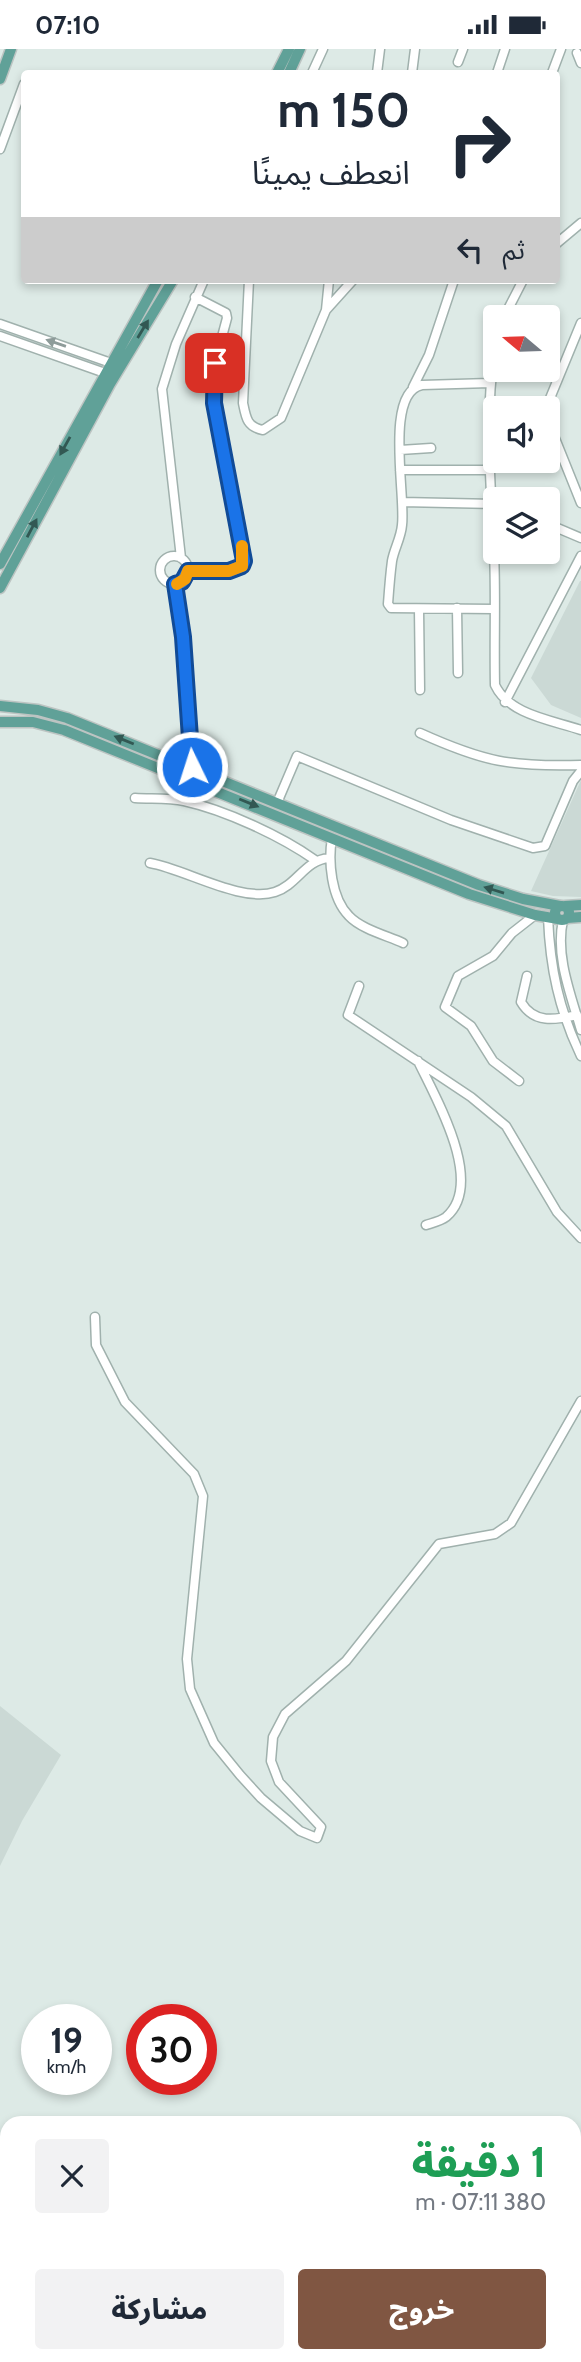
<!DOCTYPE html>
<html lang="ar">
<meta charset="utf-8">
<style>
:root{--surface:#fff;--page:#f2f2f3;--text:#1f2937;--muted:#747a83;--accent:#805642}
body{margin:0;font-family:Cabin,"Noto Sans Arabic",sans-serif;background:var(--page);color:var(--text);direction:rtl;height:100vh;display:flex;flex-direction:column;font-size:26px;white-space:nowrap}
*{box-sizing:border-box;margin:0}
p{font-size:23px;color:var(--muted)}
.icon{flex:none;width:38px;height:38px;fill:none;stroke:currentColor;stroke-width:2;stroke-linecap:round;stroke-linejoin:round}
.map{position:relative;flex:1;overflow:hidden;direction:ltr}
.side{position:absolute;left:0px;top:2067px;width:581px;height:247px;display:flex;flex-direction:column;background:var(--surface);border-radius:21px 21px 0 0;box-shadow:0 4px 10px #0003;direction:rtl}
.side>*{flex:none}
.guide{position:absolute;left:21px;top:21px;width:539px;height:214px;border-radius:7px;box-shadow:0 4px 10px #0003;direction:rtl;background:#fff;color:var(--text);overflow:hidden}
.needle{width:46px;rotate:289deg}
.buttons{position:absolute;left:483px;top:256px;display:grid;gap:14px}
.buttons a{display:grid;place-items:center;width:77px;height:77px;border-radius:7px;background:var(--surface);box-shadow:0 4px 10px #0003;font-size:35px}
.speed{position:absolute;left:21px;top:1955px;display:flex;gap:14px;font-size:35px;font-weight:700;text-align:center}
.speed>*{display:grid;place-content:center;width:91px;height:91px;border-radius:50%;background:var(--surface);box-shadow:0 4px 10px #0003;line-height:1}
.speed small{font-size:18px;font-weight:400}
.speed .limit{border:10px solid #d22;background:#fff;color:#111}
.pin{position:absolute;display:grid;place-items:center;width:60px;height:60px;color:#fff;margin:-30px;border-radius:14px;box-shadow:0 4px 10px #0006}
.me{position:absolute;width:77px;margin:-38px;rotate:356deg;stroke-linejoin:round;filter:drop-shadow(0 0 5px #0008)}
.turn{display:flex;align-items:center;gap:24px;height:147px;padding:0 35px;font-size:32px}
.turn .icon{width:91px;height:91px;stroke-width:2.5}
.turn b{display:block;font-size:49px;line-height:60px}
.then{display:flex;align-items:center;height:66px;padding:0 35px;background:#0003;gap:14px;font-size:26px}
.round{display:grid;place-items:center;flex:none;width:74px;height:74px;border-radius:7px;background:var(--page)}
.headline{display:flex;align-items:center;justify-content:space-between;height:119px;padding:0 35px}
h1{font-size:42px;font-weight:800;line-height:52px;color:#1e9e55}
.button{display:flex;gap:14px;margin-top:auto;padding:14px 35px}
.button a{flex:1;height:80px;border-radius:7px;background:var(--accent);color:#fff;font-size:28px;font-weight:800;line-height:80px;text-align:center}
.button a+a{background:var(--page);color:var(--text)}
.status{display:flex;justify-content:space-between;align-items:center;height:49px;padding:0 35px;background:var(--surface);direction:ltr}
.status svg{height:19px;fill:currentColor}
.map>svg:first-child{display:block}
.built{fill:#cbd9d5}
.lines{fill:none;stroke-linecap:round;stroke-linejoin:round}
.minor-casing{stroke:#a0b1ad;stroke-width:11}
.major-casing{stroke:#bcc4c2;stroke-width:13}
.minor{stroke:#fff;stroke-width:8}
.major{stroke:#60a198;stroke-width:10}
.oneway{fill:#325853}
.oneway2{fill:#8e9c9a}
.route-casing{stroke:#114b97;stroke-width:18}
.route{stroke:#1a73e8;stroke-width:12}
.slow{stroke:#f59e0b;stroke-width:12}
</style>
<div class="status"><b>07:10</b><svg viewBox="0 0 49 12"><path d="M0 12V9h3v3zM5 12V6h3v6zM10 12V3h3v9zM15 12V0h3v12zM26 1h20v11H26zM47 4h2v5h-2z"/></svg></div>
<div class="map">
<svg width="581" height="2313" viewBox="0 0 581 2313">
<rect width="100%" height="100%" fill="#ddeae6"/>
<!-- built -->
<path class="built" d="M580 532H581V669L551 656 531 629Z
M581 731V848L553 847 531 842Z
M0 1657 61 1706 22 1772 0 1817Z"/>
<g class="lines">
<defs>
<path id="minor" d="M577 4 581 14
M458 13 463 0
M312 24 323 0
M377 24 380 0
M412 24 415 0
M497 24 505 0
M552 24 561 0
M0 100 24 35
M556 195 581 174
M249 231 243 354C246 369 247 378 263 381L281 369 326 261 353 231
M326 261 329 231
M504 268 523 231
M0 275 111 314
M0 287 105 324
M495 301C484 368 491 436 494 503 496 547 494 592 495 636 509 666 552 671 581 681
M490 334 422 336C384 343 406 447 402 476 401 489 394 500 392 512 390 527 389 541 388 555L391 559 494 560
M413 338 429 306 454 231
M546 359 581 274
M548 372 581 454
M400 401 431 399
M400 421H490
M402 453 495 455
M548 475 581 489
M160 521a14 14 0 1 1 28 0a14 14 0 1 1-28 0Z
M181 509 162 340 176 295 204 231
M188 522H229L242 517 244 512 213 354 215 314 227 269 226 264 195 248
M175 535 183 588 193 718
M457 559 458 624
M419 560 420 641
M505 653 581 507
M420 684C484 713 511 718 581 716
M135 749C151 750 169 749 184 752 225 761 281 787 315 811
M277 754 297 707 451 771 533 799 545 797 573 732 581 722
M332 789C328 812 331 849 349 867 361 880 388 887 403 894
M150 814C185 820 241 854 275 843 297 836 305 811 329 809
M548 868C550 919 559 961 581 1007
M563 871C555 907 571 946 581 981
M527 927 521 953C534 975 555 971 577 966
M359 937 348 966 471 1048 506 1077 557 1163 581 1189
M418 1012C435 1048 486 1134 446 1168 441 1172 432 1174 426 1176
M519 1032 493 1012 471 977 445 958 458 927 493 907 512 884 535 866
M95 1268 96 1296 125 1353 194 1425 203 1447 187 1610 190 1640 214 1694 240 1726 261 1749 300 1782 317 1789 321 1778 279 1733 271 1712 273 1688 285 1665 346 1612 439 1495 495 1485 511 1474 581 1352"/>
<path id="major" d="M277 24 289 0
M289 24 300 0
M0 30 11 0
M0 515 158 231
M0 539 110 335 173 231
M0 657 38 661 67 669 479 836 523 850 560 857
M0 673H33L64 681 469 845 535 866 558 870
M565 857 581 856
M555 864a7 7 0 1 1 14 0a7 7 0 1 1-14 0Z
M567 869 581 868"/>
</defs>
<!-- minor casing -->
<use href="#minor" class="minor-casing"/>
<!-- major casing -->
<use href="#major" class="major-casing"/>
<!-- minor -->
<use href="#minor" class="minor"/>
<!-- major -->
<use href="#major" class="major"/>
</g>
<!-- one-way arrows -->
<defs><path id="oneway-solid" d="M-6-.8H1V-3.2L6.5 0L1 3.2V.8H-6Z" transform="scale(1.75)"/></defs>
<g class="oneway">
<use href="#oneway-solid" transform="translate(143 280) rotate(-59)"/>
<use href="#oneway-solid" transform="translate(65 397) rotate(119)"/>
<use href="#oneway-solid" transform="translate(32 479) rotate(-62)"/>
<use href="#oneway-solid" transform="translate(124 691) rotate(-158)"/>
<use href="#oneway-solid" transform="translate(249 754) rotate(22)"/>
<use href="#oneway-solid" transform="translate(494 841) rotate(-163)"/>
</g>
<use class="oneway2" href="#oneway-solid" transform="translate(56 294) rotate(-161)"/>
<g class="lines">
<defs>
<path id="route" d="M192 718 183 588 175 535 182 533 188 522H229L242 517 244 512 214 354 215 314"/>
</defs>
<!-- route casing -->
<use href="#route" class="route-casing"/>
<!-- route -->
<use href="#route" class="route"/>
<!-- slow -->
<path class="slow" d="M177 535 185 530 188 522H229L242 517V497"/>
</g>
</svg>
<div class="buttons">
<a><svg class="needle" viewBox="-14 -14 28 28"><path d="M0-13l5 13h-10z" fill="#e53935"/><path d="M0 13l5-13h-10z" fill="#747a83"/></svg></a>
<a><svg class="icon" aria-label="sound" viewBox="0 0 24 24"><path d="M4 9h4l5-4v14l-5-4H4zM17 9q2 3 0 6"/></svg></a>
<a><svg class="icon" aria-label="layers" viewBox="0 0 24 24"><path d="M12 4l9 5-9 5-9-5zM3 14l9 5 9-5"/></svg></a>
</div>
<div class="speed"><div>19<small>km/h</small></div><div class="limit">30</div></div>
<div class="pin" style="left:215px;top:314px;background:#d93025"><svg class="icon" aria-label="arrive" viewBox="0 0 24 24"><path d="M6 21V4h12l-3 4 3 4H6"/></svg></div>
<svg class="me" style="left:192px;top:718px" viewBox="-20 -20 40 40"><circle r="17" fill="#1a73e8" stroke="#fff" stroke-width="3"/><path d="M0-11L8 9 0 5-8 9z" fill="#fff"/></svg>
<div class="guide">
<div class="turn"><svg class="icon" aria-label="right" viewBox="0 0 24 24"><path d="M7 20v-9h11M14 6l5 5-5 5"/></svg><div><b>150 m</b>انعطف يمينًا</div></div>
<div class="then">ثم<svg class="icon" aria-label="left" viewBox="0 0 24 24"><path d="M17 20v-9H6M10 6l-5 5 5 5"/></svg></div>
</div>
<section class="side">
<div class="headline"><div><h1>1 دقيقة</h1><p>380 m · 07:11</p></div><a class="round"><svg class="icon" aria-label="close" viewBox="0 0 24 24"><path d="M6 6l12 12M18 6L6 18"/></svg></a></div>
<div class="button"><a>خروج</a><a>مشاركة</a></div>
</section>
</div>
